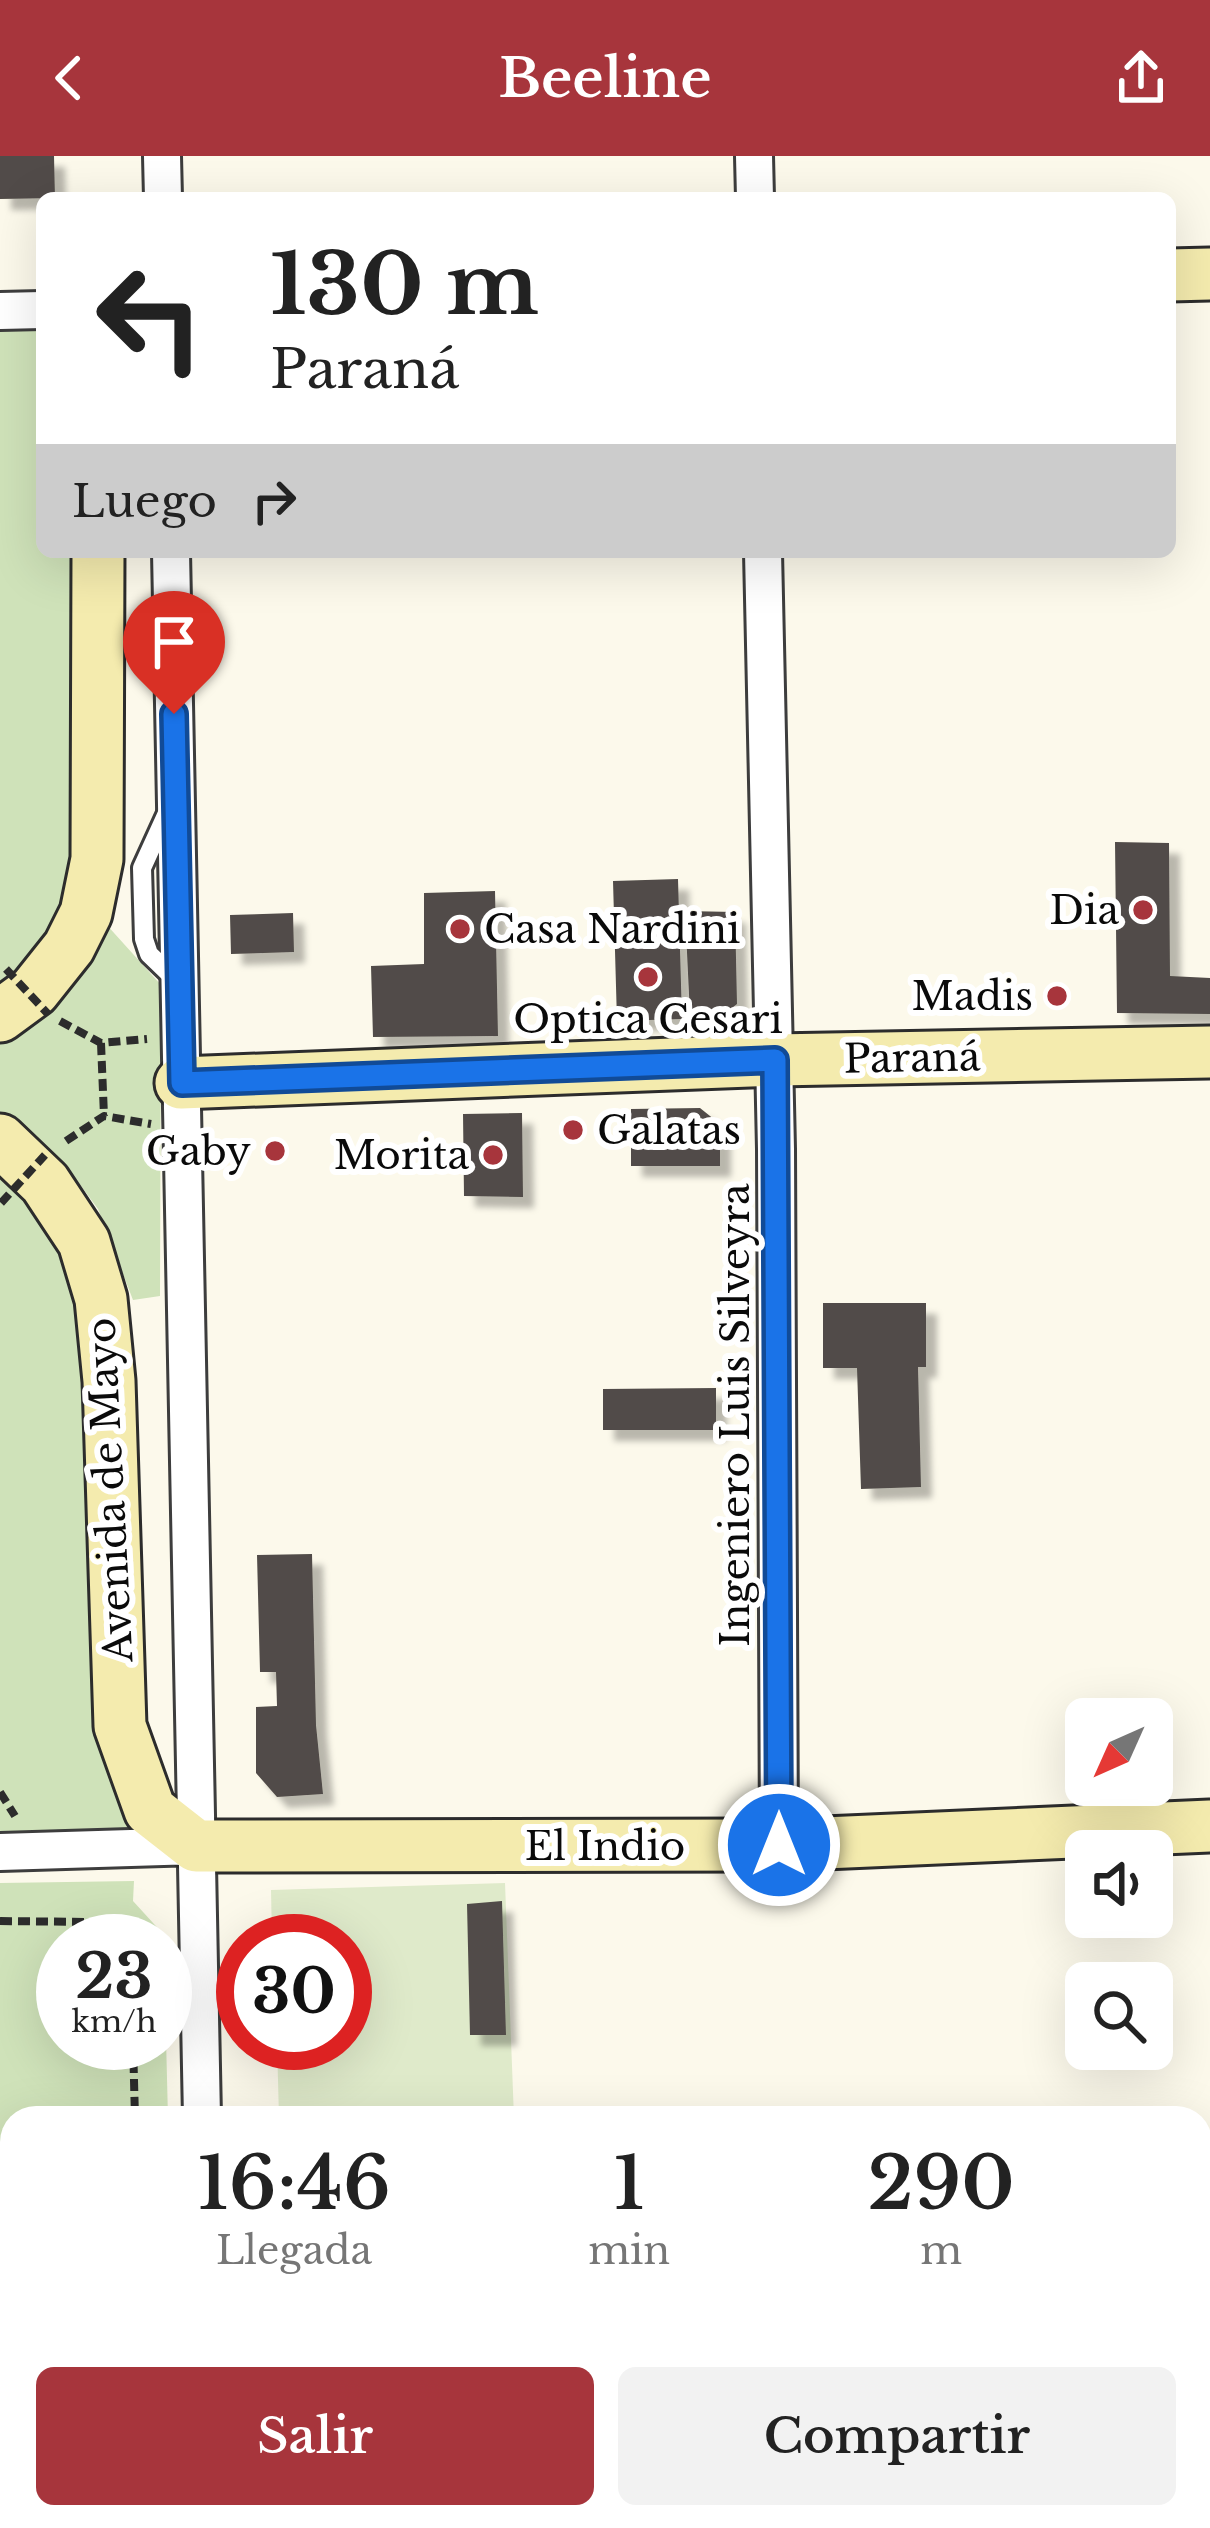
<!DOCTYPE html>
<html lang="es">
<meta charset="utf-8">
<style>
:root{--surface:#fff;--page:#f2f2f2;--text:#222;--muted:#767676;--accent:#a7353c}
body{margin:0;font-family:"Libre Baskerville",serif;background:var(--page);color:var(--text);height:100vh;display:flex;flex-direction:column;font-size:45px;white-space:nowrap}
*{box-sizing:border-box;margin:0}
p{font-size:39px;color:var(--muted)}
.icon{flex:none;width:66px;height:66px;fill:none;stroke:currentColor;stroke-width:2;stroke-linecap:round;stroke-linejoin:round}
.map{position:relative;flex:1;overflow:hidden}
.sheet{position:absolute;left:0px;top:1950px;width:1212px;height:423px;display:flex;flex-direction:column;background:var(--surface);border-radius:36px 36px 0 0;box-shadow:0 12px 48px #0002}
.sheet>*{flex:none}
.top-card{position:absolute;left:36px;top:36px;width:1140px;height:366px;border-radius:18px;box-shadow:0 12px 48px #0002;background:#fff;color:var(--text);overflow:hidden}
.needle{width:78px;rotate:225deg}
.tools{position:absolute;left:1065px;top:1542px;display:grid;gap:24px}
.tools a{display:grid;place-items:center;width:108px;height:108px;border-radius:18px;background:var(--surface);box-shadow:0 12px 48px #0002;font-size:60px}
.speed{position:absolute;left:36px;top:1758px;display:flex;gap:24px;font-size:60px;font-weight:700;text-align:center}
.speed>*{display:grid;place-content:center;width:156px;height:156px;border-radius:50%;background:var(--surface);box-shadow:0 12px 48px #0002;line-height:1}
.speed small{font-size:30px;font-weight:400}
.speed .limit{border:18px solid #d22;background:#fff;color:#111}
.pin{position:absolute;display:grid;place-items:center;width:102px;height:102px;color:#fff;margin:-123px -51px;border-radius:50% 50% 50% 0;rotate:-45deg;box-shadow:0 0 12px #0007}
.pin .icon{rotate:45deg}
.me{position:absolute;width:132px;margin:-66px;rotate:0deg;stroke-linejoin:round;filter:drop-shadow(0 0 9px #0008)}
.turn{display:flex;align-items:center;gap:42px;height:252px;padding:0 36px;font-size:54px}
.turn .icon{width:156px;height:156px;stroke-width:2.5}
.turn b{display:block;font-size:84px;line-height:102px}
.then{display:flex;align-items:center;height:114px;padding:0 36px;background:#0003;gap:24px;font-size:45px}
.eta{display:flex;justify-content:space-evenly;align-items:center;height:204px;text-align:center}
.eta b{font-size:72px;font-weight:600;line-height:84px}
.action{display:flex;gap:24px;margin-top:auto;padding:24px 36px}
.action a{flex:1;height:138px;border-radius:18px;background:var(--accent);color:#fff;font-size:48px;font-weight:600;line-height:138px;text-align:center}
.action a+a{background:var(--page);color:var(--text)}
header{display:flex;justify-content:space-between;align-items:center;height:156px;padding:0 36px;background:var(--accent);color:#fff;font-size:54px;font-weight:600}
.map>svg:first-child{display:block}
.green{fill:#cfe2b9}
.pitch{fill:#dfeaca}
.building{fill:#514c48;filter:url(#shadow)}
.lines{fill:none;stroke-linecap:round;stroke-linejoin:round}
.lane-casing{stroke:#3d3d3d;stroke-width:24}
.street-casing{stroke:#3d3d3d;stroke-width:42}
.secondary-casing{stroke:#2c2c2c;stroke-width:57}
.path{stroke:#2c2c2c;stroke-width:8;stroke-dasharray:12 6;stroke-linecap:butt}
.lane{stroke:#fff;stroke-width:18}
.street{stroke:#fff;stroke-width:36}
.secondary{stroke:#f4ebae;stroke-width:51}
.path-bridge{stroke:#2c2c2c;stroke-width:8;stroke-dasharray:12 6;stroke-linecap:butt}
.route-casing{stroke:#114b97;stroke-width:30}
.route{stroke:#1a73e8;stroke-width:21}
.poi-dot{fill:#a7353c;stroke:#fff;stroke-width:4.5}
.labels{text-anchor:middle;dominant-baseline:central;stroke-width:12;stroke-linejoin:round;paint-order:stroke}
.poi-label{font-size:39px;fill:#0a0a0a;stroke:#fff;text-anchor:end}
.street-label{font-size:39px;fill:#0a0a0a;stroke:#fff}
</style>
<header><svg class="icon" aria-label="back" viewBox="0 0 24 24"><path d="M15 5l-7 7 7 7"/></svg>Beeline<svg class="icon" aria-label="share" viewBox="0 0 24 24"><path d="M12 15V3M7 8l5-5 5 5M5 13v7h14v-7"/></svg></header>
<div class="map">
<svg width="1210" height="2372" viewBox="0 0 1210 2372">
<defs>
<filter id="shadow"><feDropShadow dx="11" dy="11" stdDeviation="3" flood-color="#0004"/></filter>
</defs>
<rect width="100%" height="100%" fill="#fcf9eb"/>
<!-- green -->
<path class="green" d="M0 175H42V396H74L78 686 63 748 41 792 0 834Z
M105 767 161 829 160 1140 133 1144 98 1053 73 1019 0 958V885L13 879Z
M0 1013 21 1032 76 1119 142 1675 0 1679Z
M134 1725 133 1745 164 1779V1785H63V1887H165V1842L168 1962H12V2361H177V2372H0V1727Z"/>
<!-- pitch -->
<path class="pitch" d="M505 1727 514 1962H279L277 1887H345V1785H272L271 1734Z"/>
<!-- building -->
<path class="building" d="M0 0H54L55 42 0 43Z
M1115 686 1169 687 1170 820 1210 822V858L1117 857Z
M678 723 682 863 617 865 613 725Z
M495 735 498 880 373 881 371 810 424 808V737Z
M685 755 735 756 737 848 723 859H690Z
M293 757 294 796 231 798 230 759Z
M700 952 720 968V1010H631V953Z
M522 957 523 1041 464 1040 463 958Z
M823 1147H926V1211H918L921 1331 861 1333 857 1212H823Z
M716 1232V1274H603V1233Z
M312 1398 316 1569 323 1638 277 1641 256 1617V1551L277 1550 276 1516H260L257 1399Z
M502 1745 506 1879H470L467 1748Z"/>
<g class="lines">
<defs>
<path id="lane" d="M168 655 142 712 144 783 149 798 177 825"/>
<path id="street" d="M162 0 163 42
M754 0 755 42
M0 155 42 154
M171 396 202 1962
M763 396 776 993 779 1689
M0 1696 196 1690
M210 2361V2372"/>
<path id="secondary" d="M1170 119 1210 118
M0 860 34 835 69 791 86 757 97 703 98 396
M181 927 775 904 1210 896
M0 984 45 1027 84 1086 101 1143 109 1225 120 1570 150 1654 196 1690 779 1689 1210 1670"/>
</defs>
<!-- lane casing -->
<use href="#lane" class="lane-casing"/>
<!-- street casing -->
<use href="#street" class="street-casing"/>
<!-- secondary casing -->
<use href="#secondary" class="secondary-casing"/>
<!-- path -->
<path class="path" d="M60 865 101 887 147 883
M101 887 104 960
M66 985 104 960 151 968
M0 1636 15 1660
M0 1765 90 1766 114 1775 120 1785
M133 1887 135 1962
M0 2133 6 2372
M142 2361V2372"/>
<!-- lane -->
<use href="#lane" class="lane"/>
<!-- street -->
<use href="#street" class="street"/>
<!-- secondary -->
<use href="#secondary" class="secondary"/>
<!-- path-bridge -->
<path class="path-bridge" d="M6 813 48 858
M1 1047 45 999"/>
</g>
<g class="lines">
<defs>
<path id="route" d="M174 558 182 927 775 904 779 1689"/>
</defs>
<!-- route casing -->
<use href="#route" class="route-casing"/>
<!-- route -->
<use href="#route" class="route"/>
</g>
<!-- markers -->
<g class="poi-dot">
<circle cx="1143" cy="754" r="12"/>
<circle cx="460" cy="773" r="12"/>
<circle cx="648" cy="821" r="12"/>
<circle cx="1057" cy="840" r="12"/>
<circle cx="573" cy="974" r="12"/>
<circle cx="275" cy="995" r="12"/>
<circle cx="493" cy="999" r="12"/>
</g>
<g class="labels">
<!-- poi labels -->
<g class="poi-label">
<text x="1119" y="754">Dia</text>
<text x="484" y="773" text-anchor="start">Casa Nardini</text>
<text x="1033" y="840">Madis</text>
<text x="648" y="863" text-anchor="middle">Optica Cesari</text>
<text x="597" y="974" text-anchor="start">Galatas</text>
<text x="251" y="995">Gaby</text>
<text x="469" y="999">Morita</text>
</g>
<!-- street labels -->
<g class="street-label">
<text transform="translate(912 902) rotate(-1)">Paraná</text>
<text transform="translate(735 1259) rotate(-90)">Ingeniero Luis Silveyra</text>
<text transform="translate(110 1334) rotate(-93)">Avenida de Mayo</text>
<text x="605" y="1690">El Indio</text>
</g>
</g>
</svg>
<div class="tools">
<a><svg class="needle" viewBox="-14 -14 28 28"><path d="M0-13l5 13h-10z" fill="#e53935"/><path d="M0 13l5-13h-10z" fill="#767676"/></svg></a>
<a><svg class="icon" aria-label="sound" viewBox="0 0 24 24"><path d="M4 9h4l5-4v14l-5-4H4zM17 9q2 3 0 6"/></svg></a>
<a><svg class="icon" aria-label="search" viewBox="0 0 24 24"><circle cx="10" cy="10" r="6"/><path d="M15 15l6 6"/></svg></a>
</div>
<div class="speed"><div>23<small>km/h</small></div><div class="limit">30</div></div>
<div class="pin" style="left:174px;top:558px;background:#d93025"><svg class="icon" aria-label="arrive" viewBox="0 0 24 24"><path d="M6 21V4h12l-3 4 3 4H6"/></svg></div>
<svg class="me" style="left:779px;top:1689px" viewBox="-20 -20 40 40"><circle r="17" fill="#1a73e8" stroke="#fff" stroke-width="3"/><path d="M0-11L8 9 0 5-8 9z" fill="#fff"/></svg>
<div class="top-card">
<div class="turn"><svg class="icon" aria-label="left" viewBox="0 0 24 24"><path d="M17 20v-9H6M10 6l-5 5 5 5"/></svg><div><b>130 m</b>Paraná</div></div>
<div class="then">Luego<svg class="icon" aria-label="right" viewBox="0 0 24 24"><path d="M7 20v-9h11M14 6l5 5-5 5"/></svg></div>
</div>
<section class="sheet">
<div class="eta">
<div><b>16:46</b><p>Llegada</p></div>
<div><b>1</b><p>min</p></div>
<div><b>290</b><p>m</p></div>
</div>
<div class="action"><a>Salir</a><a>Compartir</a></div>
</section>
</div>
